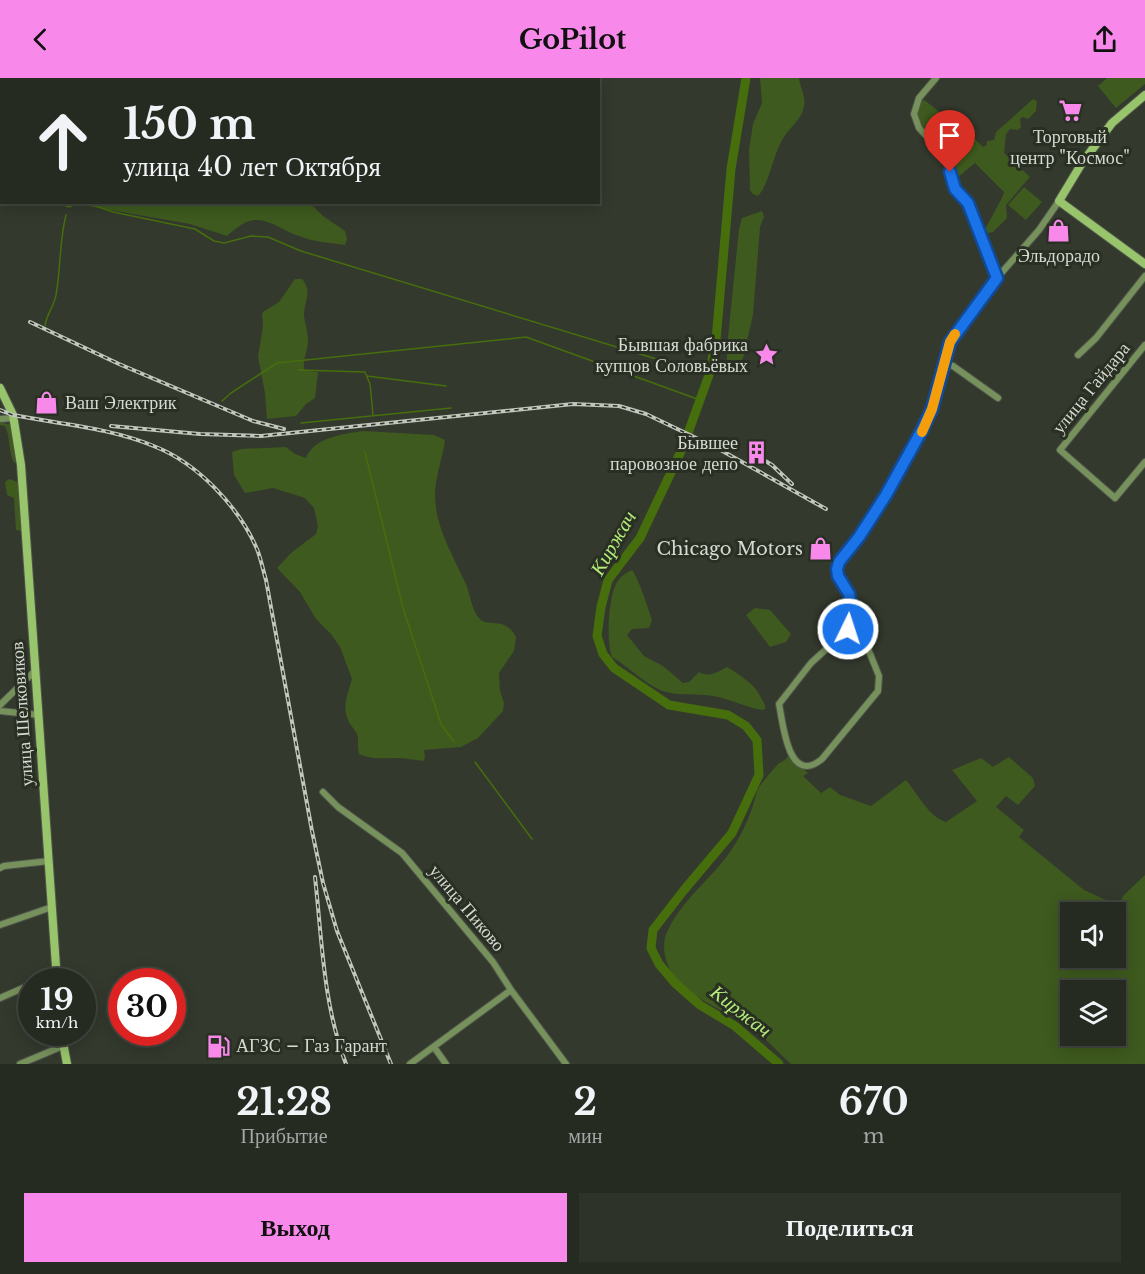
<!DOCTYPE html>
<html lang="ru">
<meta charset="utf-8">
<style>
:root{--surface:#262b22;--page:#2e332a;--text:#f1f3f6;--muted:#a4a7a5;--line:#424740;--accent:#f888ea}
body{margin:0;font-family:"Libre Baskerville",serif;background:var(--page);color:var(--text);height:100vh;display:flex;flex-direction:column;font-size:22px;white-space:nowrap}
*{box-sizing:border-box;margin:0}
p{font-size:20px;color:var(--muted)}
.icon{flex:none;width:33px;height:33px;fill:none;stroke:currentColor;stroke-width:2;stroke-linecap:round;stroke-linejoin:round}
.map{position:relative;height:986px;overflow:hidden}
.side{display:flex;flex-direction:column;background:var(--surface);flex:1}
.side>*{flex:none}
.hud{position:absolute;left:0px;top:0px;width:600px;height:126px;box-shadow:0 3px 15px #0003,0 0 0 2px var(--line);background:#262b22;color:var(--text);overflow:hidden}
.fabs{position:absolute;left:1060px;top:824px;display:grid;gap:12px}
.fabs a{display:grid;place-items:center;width:66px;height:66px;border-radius:0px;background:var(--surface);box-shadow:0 3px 15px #0003,0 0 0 2px var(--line);font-size:30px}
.speed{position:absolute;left:18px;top:890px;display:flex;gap:12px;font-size:30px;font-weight:700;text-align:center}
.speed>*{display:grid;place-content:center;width:78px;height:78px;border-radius:50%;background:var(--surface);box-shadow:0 3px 15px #0003,0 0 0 2px var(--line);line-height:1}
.speed small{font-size:15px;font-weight:400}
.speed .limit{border:9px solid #d22;background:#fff;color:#111}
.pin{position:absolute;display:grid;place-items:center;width:51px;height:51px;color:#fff;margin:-62px -26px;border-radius:50% 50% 50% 0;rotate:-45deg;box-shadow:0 0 6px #0007}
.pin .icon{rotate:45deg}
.me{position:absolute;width:66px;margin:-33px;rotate:4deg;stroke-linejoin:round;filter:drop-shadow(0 0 4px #0008)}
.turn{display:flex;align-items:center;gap:21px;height:126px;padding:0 24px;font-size:27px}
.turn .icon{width:78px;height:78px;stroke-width:2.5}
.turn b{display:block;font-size:42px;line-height:51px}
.eta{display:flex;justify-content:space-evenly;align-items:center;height:102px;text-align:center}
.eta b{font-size:36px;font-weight:700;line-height:42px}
.button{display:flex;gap:12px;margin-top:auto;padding:12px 24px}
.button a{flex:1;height:69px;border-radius:0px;background:var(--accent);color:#111;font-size:24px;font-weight:700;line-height:69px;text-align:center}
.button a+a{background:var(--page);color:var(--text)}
header{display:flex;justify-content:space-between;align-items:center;height:78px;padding:0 24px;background:var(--accent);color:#111;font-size:27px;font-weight:700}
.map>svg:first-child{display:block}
.green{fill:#3e5a1e;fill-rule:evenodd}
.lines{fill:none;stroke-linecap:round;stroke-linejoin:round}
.stream{stroke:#476e0d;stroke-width:1.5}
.river{stroke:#476e0d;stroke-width:9}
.street-casing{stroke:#50564b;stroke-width:8}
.secondary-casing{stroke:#50564b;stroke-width:10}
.street{stroke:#76915b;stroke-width:6}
.secondary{stroke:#98c46b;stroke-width:8}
.rail-casing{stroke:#c2c7be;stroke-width:4}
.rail{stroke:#292f23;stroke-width:1.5;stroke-dasharray:4.5;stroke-linecap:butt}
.route-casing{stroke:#114b97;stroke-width:15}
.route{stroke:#1a73e8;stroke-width:10}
.slow{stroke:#f59e0b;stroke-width:10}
.labels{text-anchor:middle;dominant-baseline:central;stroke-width:6;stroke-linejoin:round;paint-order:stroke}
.poi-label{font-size:18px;fill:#d5dad2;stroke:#292f23;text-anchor:end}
.street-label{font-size:18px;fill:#d5dad2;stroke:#292f23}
.water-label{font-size:20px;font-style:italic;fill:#b4ec79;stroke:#292f23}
</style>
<header><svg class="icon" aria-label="back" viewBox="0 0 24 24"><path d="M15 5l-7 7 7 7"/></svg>GoPilot<svg class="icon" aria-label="share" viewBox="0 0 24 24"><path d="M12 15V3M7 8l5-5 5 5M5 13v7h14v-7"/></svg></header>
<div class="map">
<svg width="1145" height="986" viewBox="0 0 1145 986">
<rect width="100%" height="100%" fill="#33392d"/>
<!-- green -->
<path class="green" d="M64 0H240L64 2Z
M760 0H799C800 9 806 19 804 28 803 40 790 49 784 59 772 77 771 103 758 118L753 116 750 112 749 72 753 46 762 25Z
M1107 0H1145V6L1116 30 1098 8Z
M923 21 946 39 951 47 956 46 971 57 983 69 987 67V63L994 62 996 54 1033 21 1037 23 1036 33 1028 41 1023 39 1020 41 1021 49 1018 52 1010 51 1006 56 1004 75 1030 99 1006 127 1007 140 993 154 989 155 984 153 1003 118 1004 114 975 85 957 100 954 76 918 44 917 34Z
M1024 109 1042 124 1026 142 1008 127Z
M80 125H310L323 138 345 153 347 161 345 167C329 165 314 164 299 158 285 154 270 141 255 142 245 142 234 152 227 158L190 146 82 127Z
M762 133 764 139 760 149 753 237 743 280 740 285 732 291 727 290V269L739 151 742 140Z
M295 201H302C313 214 304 223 304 238 305 246 308 254 308 262 308 272 303 280 304 291L307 293 318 294 315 320 306 326 296 338 267 341 265 315 258 279 263 248 262 237 263 234 279 224Z
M0 344 11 347 16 383 14 385C8 374 11 360 5 348L0 347Z
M363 353 434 357 445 362C443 380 435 398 435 417 435 448 452 476 465 504 470 514 471 530 478 539 488 552 503 536 516 559L514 573 499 595 500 613 504 625 503 633 478 660 461 669 424 672 425 680 423 683C415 682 406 680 398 680 383 680 373 682 359 676 357 669 359 662 357 656 355 652 351 648 349 644 341 629 348 616 352 601L340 569 331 556 316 541 300 514 277 490 291 475 316 456 318 448 314 430 305 420 273 410 245 415 234 397 232 374 241 371 286 369 295 376 306 380C314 359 344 356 363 353Z
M9 401 18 404 21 453 16 452 14 420 7 417 5 404Z
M632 492C638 499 649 532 652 542L649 550 632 551 627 557 644 578 663 588 683 605 689 604 699 594C710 600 717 594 727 589 730 590 748 603 751 606 757 611 761 620 765 627V631L762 632C745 629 730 621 713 618 698 615 681 618 666 614 648 609 629 589 612 579 606 562 608 520 617 504 621 498 626 495 632 492Z
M755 530 770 532 791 556 786 564 770 569 746 537Z
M788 678 808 695 803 698 821 715 830 709 840 717 871 728 906 702C917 715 929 739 946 744L977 723 952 692 981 680 993 689 1009 679 1033 700 1035 708 1018 727 1006 718 996 729 1024 752 1019 759 1084 812 1119 828 1123 818 1145 797V986H791C778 975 768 962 754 952 729 933 695 924 675 899 665 887 660 866 668 852 683 821 711 801 730 774 739 761 746 747 751 733 754 726 755 718 758 711 762 704 773 692 778 686 782 683 785 683 788 678ZM1071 834H1116V879H1071ZM1071 912H1116V957H1071Z"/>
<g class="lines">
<!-- stream -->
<path class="stream" d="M0 66 2 67
M64 124 66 128 70 129 76 124
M84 124 113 134 195 151 214 163 224 165 251 158 268 159 301 173 709 297
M45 248C46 237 54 229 56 217 61 190 59 164 66 137
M298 292 365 294 370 306 373 337
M367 298 446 308
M222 323 231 315 277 285 526 259 700 322
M301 345 451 330
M365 374 403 530 441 646 454 664
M475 684 532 761"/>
<!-- river -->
<path class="river" d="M746 0 731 91 716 262 709 297 683 369 640 460 608 502 601 529 597 558 603 576 614 590 669 627 728 637 746 648 757 662 759 697 732 755 684 812 653 852 651 870 659 886 675 905 700 927 735 948 779 986"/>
<defs>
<path id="street" d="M936 0 919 20 914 36 919 50 945 78 955 111 968 125 997 200
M1145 267 1060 372 1115 420 1145 384
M1078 277 1096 260 1145 198
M944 286 953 288 998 320
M0 341 14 340
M852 531 879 598 878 613 822 681C788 709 783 645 779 626L811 585 833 565 845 558 852 531 849 516 838 498 837 491 839 484 865 450 890 411 923 352 932 331 949 264 997 200 1039 152 1059 123
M0 627 36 592
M0 633 39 637
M323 714 338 729 402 775 493 884 511 912 566 986
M0 790 4 788 49 783
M0 847 52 829
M38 903 56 901
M0 920 32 906
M434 969 446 986
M20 986 63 968
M410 986 511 912"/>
<path id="secondary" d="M1145 17 1112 45 1082 85 1059 123 1145 186
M0 310 13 337 21 387 57 903
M61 954 67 986"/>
</defs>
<!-- street casing -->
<use href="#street" class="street-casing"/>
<!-- secondary casing -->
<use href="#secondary" class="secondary-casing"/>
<!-- street -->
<use href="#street" class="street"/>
<!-- secondary -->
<use href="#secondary" class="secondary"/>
<defs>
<path id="rail" d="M30 244 119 286 253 343 284 351
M0 332 13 337C60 346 112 350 156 369 198 386 239 429 257 471 261 481 263 492 266 502L312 753 323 805 337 853 391 986
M111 348 200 356 261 358 573 326 619 328 646 336 717 370 826 431
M762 381 772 387 792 406
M315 799C322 862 323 926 346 986"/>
</defs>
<!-- rail casing -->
<use href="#rail" class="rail-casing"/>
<!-- rail -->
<use href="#rail" class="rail"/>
</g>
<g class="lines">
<defs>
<path id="route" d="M848 551 852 531 849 516 838 498 837 491 839 484 859 459 886 417 922 352 932 331 950 264 997 200 968 125 955 111 950 94"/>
</defs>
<!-- route casing -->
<use href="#route" class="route-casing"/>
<!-- route -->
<use href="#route" class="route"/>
<!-- slow -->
<path class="slow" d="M922 354 932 331 950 264 955 256"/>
</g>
<!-- icons -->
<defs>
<symbol id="supermarket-bare" viewBox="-9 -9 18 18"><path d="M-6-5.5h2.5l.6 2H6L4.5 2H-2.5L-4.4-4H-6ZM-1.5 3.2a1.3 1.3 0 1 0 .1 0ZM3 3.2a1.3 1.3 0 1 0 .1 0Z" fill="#f888ea" stroke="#292f23" stroke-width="2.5" paint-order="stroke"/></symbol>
<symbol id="shop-bare" viewBox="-9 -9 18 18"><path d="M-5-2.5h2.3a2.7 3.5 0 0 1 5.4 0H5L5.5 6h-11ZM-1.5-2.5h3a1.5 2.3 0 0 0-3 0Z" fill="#f888ea" stroke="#292f23" stroke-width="2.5" paint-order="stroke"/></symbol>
<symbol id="sight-bare" viewBox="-9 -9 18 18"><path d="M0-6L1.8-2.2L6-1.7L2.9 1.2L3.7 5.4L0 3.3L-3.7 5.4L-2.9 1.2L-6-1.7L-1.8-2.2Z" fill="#f888ea" stroke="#292f23" stroke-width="2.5" paint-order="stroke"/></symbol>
<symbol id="building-bare" viewBox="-9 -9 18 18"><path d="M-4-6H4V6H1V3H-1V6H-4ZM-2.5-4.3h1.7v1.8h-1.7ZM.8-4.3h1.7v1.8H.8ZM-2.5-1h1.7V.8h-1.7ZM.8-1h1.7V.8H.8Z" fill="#f888ea" stroke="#292f23" stroke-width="2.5" paint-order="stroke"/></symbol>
<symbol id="fuel-bare" viewBox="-9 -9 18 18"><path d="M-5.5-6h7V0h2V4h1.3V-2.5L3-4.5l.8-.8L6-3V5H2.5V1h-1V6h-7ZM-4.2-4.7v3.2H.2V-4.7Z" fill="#f888ea" stroke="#292f23" stroke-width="2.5" paint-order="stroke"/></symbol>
</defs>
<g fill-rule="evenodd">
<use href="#supermarket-bare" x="1054" y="16" width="33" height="33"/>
<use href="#shop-bare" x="1042" y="136" width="33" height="33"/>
<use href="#sight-bare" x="750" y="260" width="33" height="33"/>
<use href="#shop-bare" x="30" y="308" width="33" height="33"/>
<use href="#building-bare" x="740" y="358" width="33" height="33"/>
<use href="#shop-bare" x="804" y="454" width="33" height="33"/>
<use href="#fuel-bare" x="202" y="952" width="33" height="33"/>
</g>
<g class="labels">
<!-- poi labels -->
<g class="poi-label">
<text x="1070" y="59" text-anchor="middle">Торговый<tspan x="1070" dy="21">центр "Космос"</tspan></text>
<text x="1059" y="178" text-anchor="middle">Эльдорадо</text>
<text x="748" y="267">Бывшая фабрика<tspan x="748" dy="21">купцов Соловьёвых</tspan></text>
<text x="65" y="325" text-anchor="start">Ваш Электрик</text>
<text x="738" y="365">Бывшее<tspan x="738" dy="21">паровозное депо</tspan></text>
<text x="803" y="471">Chicago Motors</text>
<text x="236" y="968" text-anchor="start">АГЗС – Газ Гарант</text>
</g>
<!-- street labels -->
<g class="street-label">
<text transform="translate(1091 310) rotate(-51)">улица Гайдара</text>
<text transform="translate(22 636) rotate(-94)">улица Шелковиков</text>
<text transform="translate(467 830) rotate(50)">улица Пиково</text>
</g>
<!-- water labels -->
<g class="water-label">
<text transform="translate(613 465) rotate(-60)">Киржач</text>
<text transform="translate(741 933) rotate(38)">Киржач</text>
</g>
</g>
</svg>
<div class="fabs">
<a><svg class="icon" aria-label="sound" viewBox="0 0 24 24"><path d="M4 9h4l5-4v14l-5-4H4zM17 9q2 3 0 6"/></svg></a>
<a><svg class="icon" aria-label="layers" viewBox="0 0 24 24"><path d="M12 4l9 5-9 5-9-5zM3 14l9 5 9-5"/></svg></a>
</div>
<div class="speed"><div>19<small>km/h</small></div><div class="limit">30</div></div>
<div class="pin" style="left:950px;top:94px;background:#d93025"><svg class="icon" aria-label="arrive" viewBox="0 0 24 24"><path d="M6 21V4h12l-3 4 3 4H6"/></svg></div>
<svg class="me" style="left:848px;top:551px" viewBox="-20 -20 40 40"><circle r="17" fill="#1a73e8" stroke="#fff" stroke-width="3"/><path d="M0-11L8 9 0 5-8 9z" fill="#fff"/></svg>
<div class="hud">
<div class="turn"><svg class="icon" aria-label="ahead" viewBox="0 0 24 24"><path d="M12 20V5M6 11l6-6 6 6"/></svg><div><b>150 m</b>улица 40 лет Октября</div></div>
</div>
</div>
<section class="side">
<div class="eta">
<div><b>21:28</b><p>Прибытие</p></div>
<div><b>2</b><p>мин</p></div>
<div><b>670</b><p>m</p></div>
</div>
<div class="button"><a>Выход</a><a>Поделиться</a></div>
</section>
